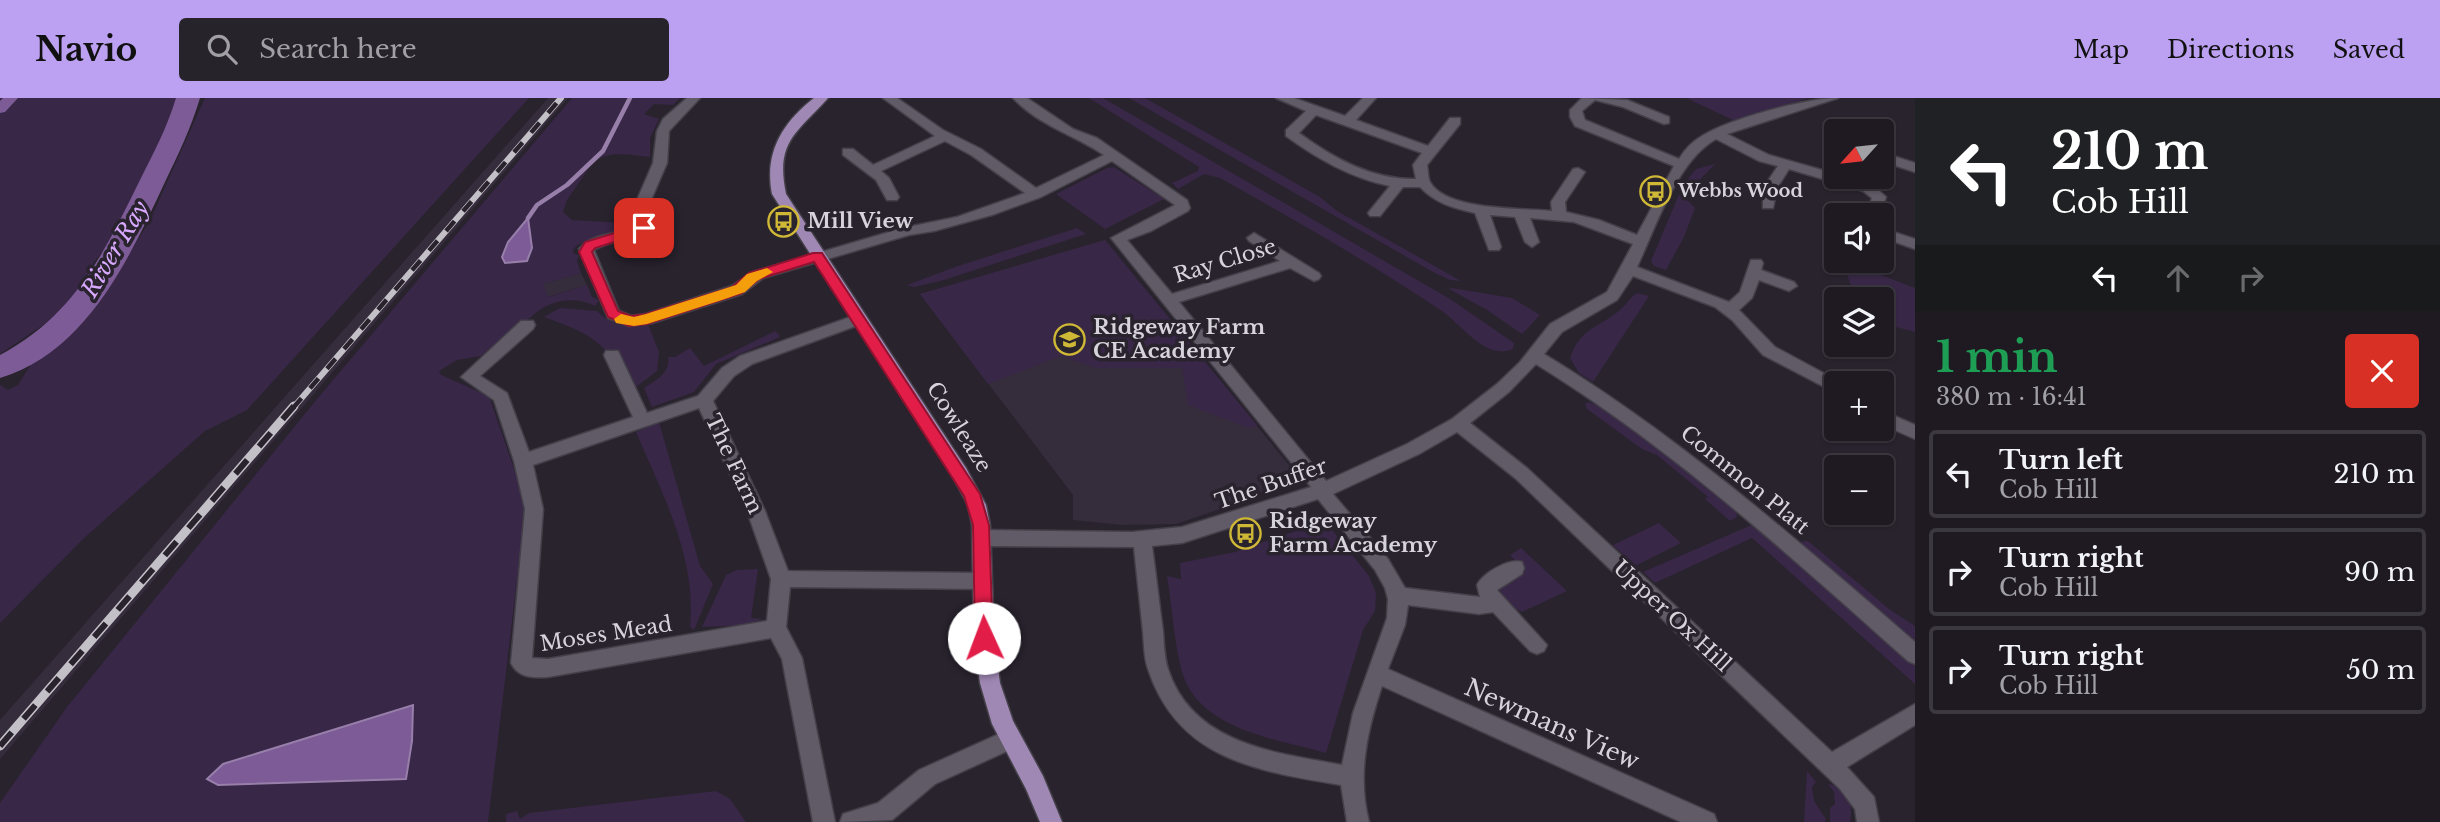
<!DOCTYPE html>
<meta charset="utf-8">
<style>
:root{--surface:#1f1a22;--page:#27232a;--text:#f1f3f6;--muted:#a1a1a5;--line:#3c3840;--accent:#bca0f2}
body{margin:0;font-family:"Libre Baskerville",serif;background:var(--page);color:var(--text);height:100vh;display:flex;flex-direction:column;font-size:26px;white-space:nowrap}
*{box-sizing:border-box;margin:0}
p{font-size:23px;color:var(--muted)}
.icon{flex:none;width:38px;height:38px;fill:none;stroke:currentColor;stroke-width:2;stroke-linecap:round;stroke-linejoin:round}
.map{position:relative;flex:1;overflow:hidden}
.side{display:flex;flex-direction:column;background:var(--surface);width:525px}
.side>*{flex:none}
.hud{background:#202124;color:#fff;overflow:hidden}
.needle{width:46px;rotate:243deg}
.fabs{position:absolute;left:1824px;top:21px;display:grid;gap:14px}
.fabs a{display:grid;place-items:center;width:70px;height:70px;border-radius:7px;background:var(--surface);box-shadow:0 2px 5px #0004,0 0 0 2px var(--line);font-size:35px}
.pin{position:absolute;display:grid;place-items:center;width:60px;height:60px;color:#fff;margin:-30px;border-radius:14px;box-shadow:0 4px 10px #0006}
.me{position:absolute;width:77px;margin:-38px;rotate:358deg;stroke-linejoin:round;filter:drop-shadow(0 0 5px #0008)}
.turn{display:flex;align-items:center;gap:24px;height:147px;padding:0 21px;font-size:32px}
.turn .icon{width:91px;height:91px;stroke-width:2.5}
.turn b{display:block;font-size:49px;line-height:60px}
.lanes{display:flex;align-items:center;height:66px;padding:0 21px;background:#0003;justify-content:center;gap:35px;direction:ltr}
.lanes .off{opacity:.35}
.round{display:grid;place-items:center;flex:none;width:74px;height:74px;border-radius:7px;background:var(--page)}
.headline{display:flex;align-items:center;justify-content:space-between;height:119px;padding:0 21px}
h1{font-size:42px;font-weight:700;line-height:52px;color:#1e9e55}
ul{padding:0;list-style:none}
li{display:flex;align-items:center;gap:21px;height:88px;margin:0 14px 10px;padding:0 7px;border:4px solid var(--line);border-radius:7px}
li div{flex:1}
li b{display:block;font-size:26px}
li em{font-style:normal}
header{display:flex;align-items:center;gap:42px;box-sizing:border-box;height:98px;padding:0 35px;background:var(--accent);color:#111}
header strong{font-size:33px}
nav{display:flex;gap:38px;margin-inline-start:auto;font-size:24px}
.search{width:490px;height:63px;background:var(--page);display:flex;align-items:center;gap:18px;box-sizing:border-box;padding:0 24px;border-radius:7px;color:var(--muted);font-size:26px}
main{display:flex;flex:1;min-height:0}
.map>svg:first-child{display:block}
.built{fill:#352c3c}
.green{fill:#382746;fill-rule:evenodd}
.water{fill:#7c5b96;stroke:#977faa;stroke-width:2}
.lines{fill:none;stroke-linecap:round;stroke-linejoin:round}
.stream{stroke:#977faa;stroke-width:4.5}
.canal{fill:#7c5b96;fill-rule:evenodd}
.river{fill:#7c5b96;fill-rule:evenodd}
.minor-casing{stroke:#444049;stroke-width:3}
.major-casing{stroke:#444049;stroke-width:3}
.minor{fill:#615a67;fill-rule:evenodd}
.major{fill:#a088b4;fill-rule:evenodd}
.rail-far1-casing{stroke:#c4c0c8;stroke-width:6}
.rail-casing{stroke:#c4c0c8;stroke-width:9}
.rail-far1{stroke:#29232e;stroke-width:4.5;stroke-dasharray:13;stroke-linecap:butt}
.rail{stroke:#29232e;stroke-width:6;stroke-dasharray:18;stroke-linecap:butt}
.route{fill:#e11d48;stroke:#92132f;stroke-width:2}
.slow{fill:#f59e0b}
.labels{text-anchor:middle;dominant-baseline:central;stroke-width:7;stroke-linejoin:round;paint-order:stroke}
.far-poi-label{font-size:18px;font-weight:bold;fill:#d7d3da;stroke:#29232e;text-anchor:start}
.poi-label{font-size:21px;font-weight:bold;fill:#d7d3da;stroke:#29232e;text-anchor:start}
.street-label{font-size:21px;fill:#d7d3da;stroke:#29232e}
.water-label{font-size:23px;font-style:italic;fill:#d8a9fe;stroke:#29232e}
.near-street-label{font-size:24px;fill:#d7d3da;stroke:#29232e}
</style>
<header>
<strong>Navio</strong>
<div class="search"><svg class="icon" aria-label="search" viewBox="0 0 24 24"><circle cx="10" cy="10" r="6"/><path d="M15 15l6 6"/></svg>Search here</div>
<nav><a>Map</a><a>Directions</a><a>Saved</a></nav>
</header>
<main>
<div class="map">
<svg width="1915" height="724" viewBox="0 0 1915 724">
<rect width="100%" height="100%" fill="#29232e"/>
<!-- built -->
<path class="built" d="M548 0H568L0 661V622Z
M1105 142 1298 378 1244 403 1176 426 1122 427 1073 422V397L920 196Z
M581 175 587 187 547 199 542 186Z"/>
<!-- green -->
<path class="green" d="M0 0H179L128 123 94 164 82 192 52 221 0 256Z
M205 0H529L247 312 205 333 83 441 0 525V287L8 292 18 287 37 257 110 188 150 122Z
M572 0H680L673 7 654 6 644 16 659 21 650 40V59C631 57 610 52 593 64L567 102 563 114 572 122 623 125 627 132 577 147 573 152 574 156 579 157 577 163 581 175 543 186 548 199 587 187 592 199 599 202 595 208C579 199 557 201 541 211 533 216 528 224 518 225L481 258 457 262 439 273 441 277 489 298 526 406 488 724H0V705L67 609 317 301ZM528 120 532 150 520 165 505 164 508 144Z
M1089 0H1103L1450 201 1514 245 1513 251C1486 263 1462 227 1442 213 1370 165 1295 122 1220 80L1204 76 1178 91 1172 85 1198 73 1199 69Z
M1129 0H1145L1320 99 1337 113 1461 183 1450 182 1433 174Z
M1686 0H1809L1733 22Z
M1715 66 1687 95V102L1695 110 1684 139 1666 172 1654 168 1651 163 1683 87 1696 71Z
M1114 69 1164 101 1105 131 1056 96 1107 70Z
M1077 130 1086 136 944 182 914 189 907 187 955 169Z
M1105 142 1257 327 1249 330 1188 307 1182 270H1096L1061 258 988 286 920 196Z
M1860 169 1915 190V234L1881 225V201H1855L1847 176 1850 172Z
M1452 190 1512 200 1540 217 1522 236 1487 212 1449 191Z
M1637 195 1649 198 1593 284 1579 275 1570 260C1581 228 1600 230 1621 211 1627 206 1630 199 1637 195Z
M560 210 597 213C612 228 627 229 648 226L659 254 657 273 636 289 613 251 606 253C589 234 570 229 544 219Z
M775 233 780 238 778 240 716 266 694 294 652 309 644 290C655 283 671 275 668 259H675L690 250 704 268Z
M1588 304 1600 308 1661 352 1736 412 1737 419 1730 423 1705 401 1708 399 1657 357 1642 351 1587 311 1585 306Z
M659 324 700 468 713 486 694 532 690 528C697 460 662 395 636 334Z
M1325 423 1369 478 1376 495 1375 513 1363 532 1326 655C1277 641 1199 632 1182 574 1174 544 1172 509 1167 478L1181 481 1180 465 1235 454Z
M1659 425 1681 445 1635 468 1613 447Z
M1754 426 1915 566V586L1752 440 1655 485 1643 474Z
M1808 443 1889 511 1915 528V545L1798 444Z
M1521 450 1567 493 1522 514 1512 509 1497 489 1525 474 1510 457Z
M758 471 751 520 763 521 745 527 702 529 726 477 737 472Z
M1807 673 1816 684 1812 689 1814 703 1826 721 1825 724H1804Z
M1828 686C1848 689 1854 707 1850 724H1830V710L1835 706 1834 694Z
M716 693 730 701 746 724H506V716L517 713 520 721 529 715Z"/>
<!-- water -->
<path class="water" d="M528 120 532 150 527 163 505 165 502 159 508 144Z
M413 607 412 643 406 681 218 687 207 681 223 666Z"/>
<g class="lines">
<!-- stream -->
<path class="stream" d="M528 120 537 107 567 87 603 53 630 0"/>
<!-- canal -->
<path class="canal" d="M3 0H18L5 14 0 15V3Z"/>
<!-- river -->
<path class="river" d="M176 0H200C191 30 178 57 165 84 130 159 87 254 0 280V257C74 218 104 155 139 84 153 56 167 30 176 0Z"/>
<defs>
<path id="minor" d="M687 0H700L669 33 667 65 651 102 658 125C642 144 614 139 594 152L619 213 631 218 646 216 732 188 753 174 903 130 957 119 1025 95 971 57 945 43 881 73 889 80 899 99 897 102H887L876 82 843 57V51H853L873 67 935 38 883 0H897L943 32 981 51 1036 90 1104 57C1074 37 1038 27 1013 0H1027L1073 31 1097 40 1187 102 1190 110 1188 113 1151 133 1127 142 1172 196 1280 163 1249 143 1247 140 1254 135 1319 175 1321 178 1319 181 1314 183 1290 170 1179 204 1326 383 1407 346 1452 321 1497 286 1520 264 1550 226 1607 194 1633 146 1574 124 1530 120 1539 144 1532 149 1525 144 1515 119 1490 117 1501 149 1499 152H1489L1475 115C1453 110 1435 105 1420 89H1403L1380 118H1370L1368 115 1390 88C1351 80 1318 61 1286 38V32L1306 13 1276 0H1294L1345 18 1363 0H1376L1356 22 1428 48 1450 20H1460V26L1427 67C1428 72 1428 80 1430 84 1446 113 1523 110 1552 113L1551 104 1573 71 1578 70 1585 74 1565 104 1566 114 1599 122 1637 137 1674 68 1575 28 1570 19V12L1582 0 1627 2 1669 19V25L1664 26 1623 9 1595 2 1582 13 1585 22 1679 61C1685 51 1692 44 1702 38 1729 21 1806 0 1838 0L1727 36 1769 57 1836 76V79L1873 87 1886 99 1880 117H1866L1872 100 1863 93 1789 71 1777 90 1773 110H1763V90L1778 68 1759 63 1716 41C1677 63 1656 129 1637 169L1729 204 1740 194 1751 162H1761L1763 165 1761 172 1794 184 1797 188 1789 193 1759 182 1752 200 1739 212 1775 249 1842 285H1836V295L1763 257 1732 222 1715 209 1633 178 1617 202 1562 234 1544 256C1679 338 1796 441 1915 544V566L1908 563C1789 457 1672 350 1536 266L1509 294 1470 325 1527 370 1832 654 1915 606V627L1847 669 1874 699 1879 724H1857L1855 711 1840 691 1515 380 1457 334 1419 356 1333 396 1388 461 1405 490 1480 499 1477 487C1483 475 1509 460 1522 464L1524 470 1522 476 1497 492 1547 547 1544 553 1537 556 1530 553 1493 514 1479 516 1408 507 1405 527 1388 571 1714 716 1717 724H1681L1382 588C1367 633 1357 677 1369 724H1347L1341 687C1258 673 1178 662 1148 571 1144 560 1144 546 1143 534 1140 506 1137 478 1134 449L982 448 975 445 973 440 975 435 982 432 1132 434 1182 429 1311 389 1111 140 1175 107 1112 63 1041 99 992 117 934 133 909 137 763 180 742 196 652 225 629 228 608 220 579 151C595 132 624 138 644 124L637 102 653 65 657 33 663 21ZM1316 17 1422 55 1413 67 1416 81C1372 82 1333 60 1299 35ZM1318 401 1375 472 1385 490 1388 501 1387 520 1353 615 1342 667C1275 655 1192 646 1168 571 1164 559 1164 545 1163 533 1159 505 1156 476 1152 448L1182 445Z
M1881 54 1915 65V74L1881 63Z
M1881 130 1915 141V151L1881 139Z
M859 216 867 221 864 225 752 266 734 278 713 303 765 413 788 473 982 475 989 477 992 483 989 489 982 491 790 489 786 529 802 560 835 724H813L782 561 771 540 548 579C534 580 518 580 511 565L525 411 514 363 494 302 461 279 521 223H533L535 227 533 231 480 278 507 295 529 354 633 319 604 257 606 253H618L647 315 698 298 722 270 740 258ZM699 310 747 413 771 481 767 523 548 561 532 560 543 411 533 367Z
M1881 312 1915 327V341L1881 326Z
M1010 631 1018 634 1021 641 1018 648 935 686 892 722 840 724 843 716 878 705 919 672Z"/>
<path id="major" d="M814 0H828C797 35 775 43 786 96L966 370 986 407 990 427 994 540 1000 585 1013 623 1043 678 1062 724H1040L1026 691 992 626 980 585 974 540 972 427 968 407 953 379 772 96C764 55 782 25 814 0Z"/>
</defs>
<!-- minor casing -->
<use href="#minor" class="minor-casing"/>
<!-- major casing -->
<use href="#major" class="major-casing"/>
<!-- minor -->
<use href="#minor" class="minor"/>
<!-- major -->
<use href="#major" class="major"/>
<defs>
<path id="rail-far1" d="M293 310 561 0"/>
<path id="rail" d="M0 648 294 308"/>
</defs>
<!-- rail-far1 casing -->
<use href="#rail-far1" class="rail-far1-casing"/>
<!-- rail casing -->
<use href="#rail" class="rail-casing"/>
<!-- rail-far1 -->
<use href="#rail-far1" class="rail-far1"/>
<!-- rail -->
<use href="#rail" class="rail"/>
</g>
<!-- route -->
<path class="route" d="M644 126 649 127V133L595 150 592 154 618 213 631 218 646 216 732 189 749 175 813 155H822L980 396 989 427 993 540 990 546 984 548 977 546 975 540 973 427 964 398 814 164 759 181 742 195 647 226 629 228 608 219 579 154 585 144Z"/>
<!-- slow -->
<path class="slow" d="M767 170 773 174 757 183 745 194 722 202 647 226 634 228 616 225 614 221 621 216 634 219 646 216 736 187 747 176Z"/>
<!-- icons -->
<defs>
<symbol id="bus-ring" viewBox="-11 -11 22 22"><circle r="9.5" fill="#29232e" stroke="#d0b837" stroke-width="1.5"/><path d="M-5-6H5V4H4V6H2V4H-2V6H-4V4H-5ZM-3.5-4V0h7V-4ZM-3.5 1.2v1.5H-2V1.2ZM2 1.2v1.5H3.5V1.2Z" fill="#d0b837"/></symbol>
<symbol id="school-ring" viewBox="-11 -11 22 22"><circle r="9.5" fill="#29232e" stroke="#d0b837" stroke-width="1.5"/><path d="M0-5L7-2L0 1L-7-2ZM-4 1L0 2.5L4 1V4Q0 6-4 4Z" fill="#d0b837"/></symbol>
</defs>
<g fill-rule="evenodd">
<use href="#bus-ring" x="1638" y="76" width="35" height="35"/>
<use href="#bus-ring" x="766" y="106" width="35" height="35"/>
<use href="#school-ring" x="1052" y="224" width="35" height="35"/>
<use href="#bus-ring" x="1228" y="418" width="35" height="35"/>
</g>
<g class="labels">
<!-- far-poi labels -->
<g class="far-poi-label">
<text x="1678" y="93">Webbs Wood</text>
</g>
<!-- poi labels -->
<g class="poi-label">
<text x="807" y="123">Mill View</text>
<text x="1093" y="229">Ridgeway Farm<tspan x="1093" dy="24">CE Academy</tspan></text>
<text x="1269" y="423">Ridgeway<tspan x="1269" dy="24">Farm Academy</tspan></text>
</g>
<!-- street labels -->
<g class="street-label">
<text transform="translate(1225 163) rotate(-17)">Ray Close</text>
<text transform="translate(959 329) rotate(58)">Cowleaze</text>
<text transform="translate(734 366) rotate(65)">The Farm</text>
<text transform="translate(1745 382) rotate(39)">Common Platt</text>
<text transform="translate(1271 386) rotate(-19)">The Buffer</text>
<text transform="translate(1672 518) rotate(43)">Upper Ox Hill</text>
<text transform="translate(606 536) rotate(-9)">Moses Mead</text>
</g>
<!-- water labels -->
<g class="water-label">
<text transform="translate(115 151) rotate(-59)">River Ray</text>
</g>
<!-- near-street labels -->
<g class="near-street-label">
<text transform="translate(1552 626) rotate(24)">Newmans View</text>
</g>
</g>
</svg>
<div class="fabs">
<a><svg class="needle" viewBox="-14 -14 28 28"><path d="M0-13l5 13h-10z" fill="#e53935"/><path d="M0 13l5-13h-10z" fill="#a1a1a5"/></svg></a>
<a><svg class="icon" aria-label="sound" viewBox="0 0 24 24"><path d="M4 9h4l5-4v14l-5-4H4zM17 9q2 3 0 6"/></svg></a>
<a><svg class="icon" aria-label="layers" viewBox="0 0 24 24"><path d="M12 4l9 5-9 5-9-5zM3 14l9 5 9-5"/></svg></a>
<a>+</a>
<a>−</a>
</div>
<div class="pin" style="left:644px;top:130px;background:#d93025"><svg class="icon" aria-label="arrive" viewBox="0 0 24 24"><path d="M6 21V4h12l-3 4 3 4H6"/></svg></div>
<svg class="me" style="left:984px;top:540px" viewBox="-20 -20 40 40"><circle r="19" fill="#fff"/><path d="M0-13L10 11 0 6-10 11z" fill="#e11d48"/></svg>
</div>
<section class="side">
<div class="hud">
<div class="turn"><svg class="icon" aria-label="left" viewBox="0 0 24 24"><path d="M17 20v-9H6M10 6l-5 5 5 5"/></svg><div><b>210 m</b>Cob Hill</div></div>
<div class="lanes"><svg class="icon" aria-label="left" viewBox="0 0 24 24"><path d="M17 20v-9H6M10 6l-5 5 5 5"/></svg><svg class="icon off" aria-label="ahead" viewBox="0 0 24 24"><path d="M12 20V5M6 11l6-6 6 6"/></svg><svg class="icon off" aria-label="right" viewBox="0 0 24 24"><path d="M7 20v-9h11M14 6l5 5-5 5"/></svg></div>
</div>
<div class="headline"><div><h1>1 min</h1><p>380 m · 16:41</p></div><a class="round" style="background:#d93025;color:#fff"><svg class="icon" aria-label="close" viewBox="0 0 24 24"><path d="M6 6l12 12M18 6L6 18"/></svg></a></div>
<ul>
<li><svg class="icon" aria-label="left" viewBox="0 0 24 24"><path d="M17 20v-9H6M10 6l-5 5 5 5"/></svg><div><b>Turn left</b><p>Cob Hill</p></div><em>210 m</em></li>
<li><svg class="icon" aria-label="right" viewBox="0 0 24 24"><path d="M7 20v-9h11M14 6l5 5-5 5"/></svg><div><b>Turn right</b><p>Cob Hill</p></div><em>90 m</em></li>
<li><svg class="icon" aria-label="right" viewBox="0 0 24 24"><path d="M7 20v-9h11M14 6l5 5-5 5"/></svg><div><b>Turn right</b><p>Cob Hill</p></div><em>50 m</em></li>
</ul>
</section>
</main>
